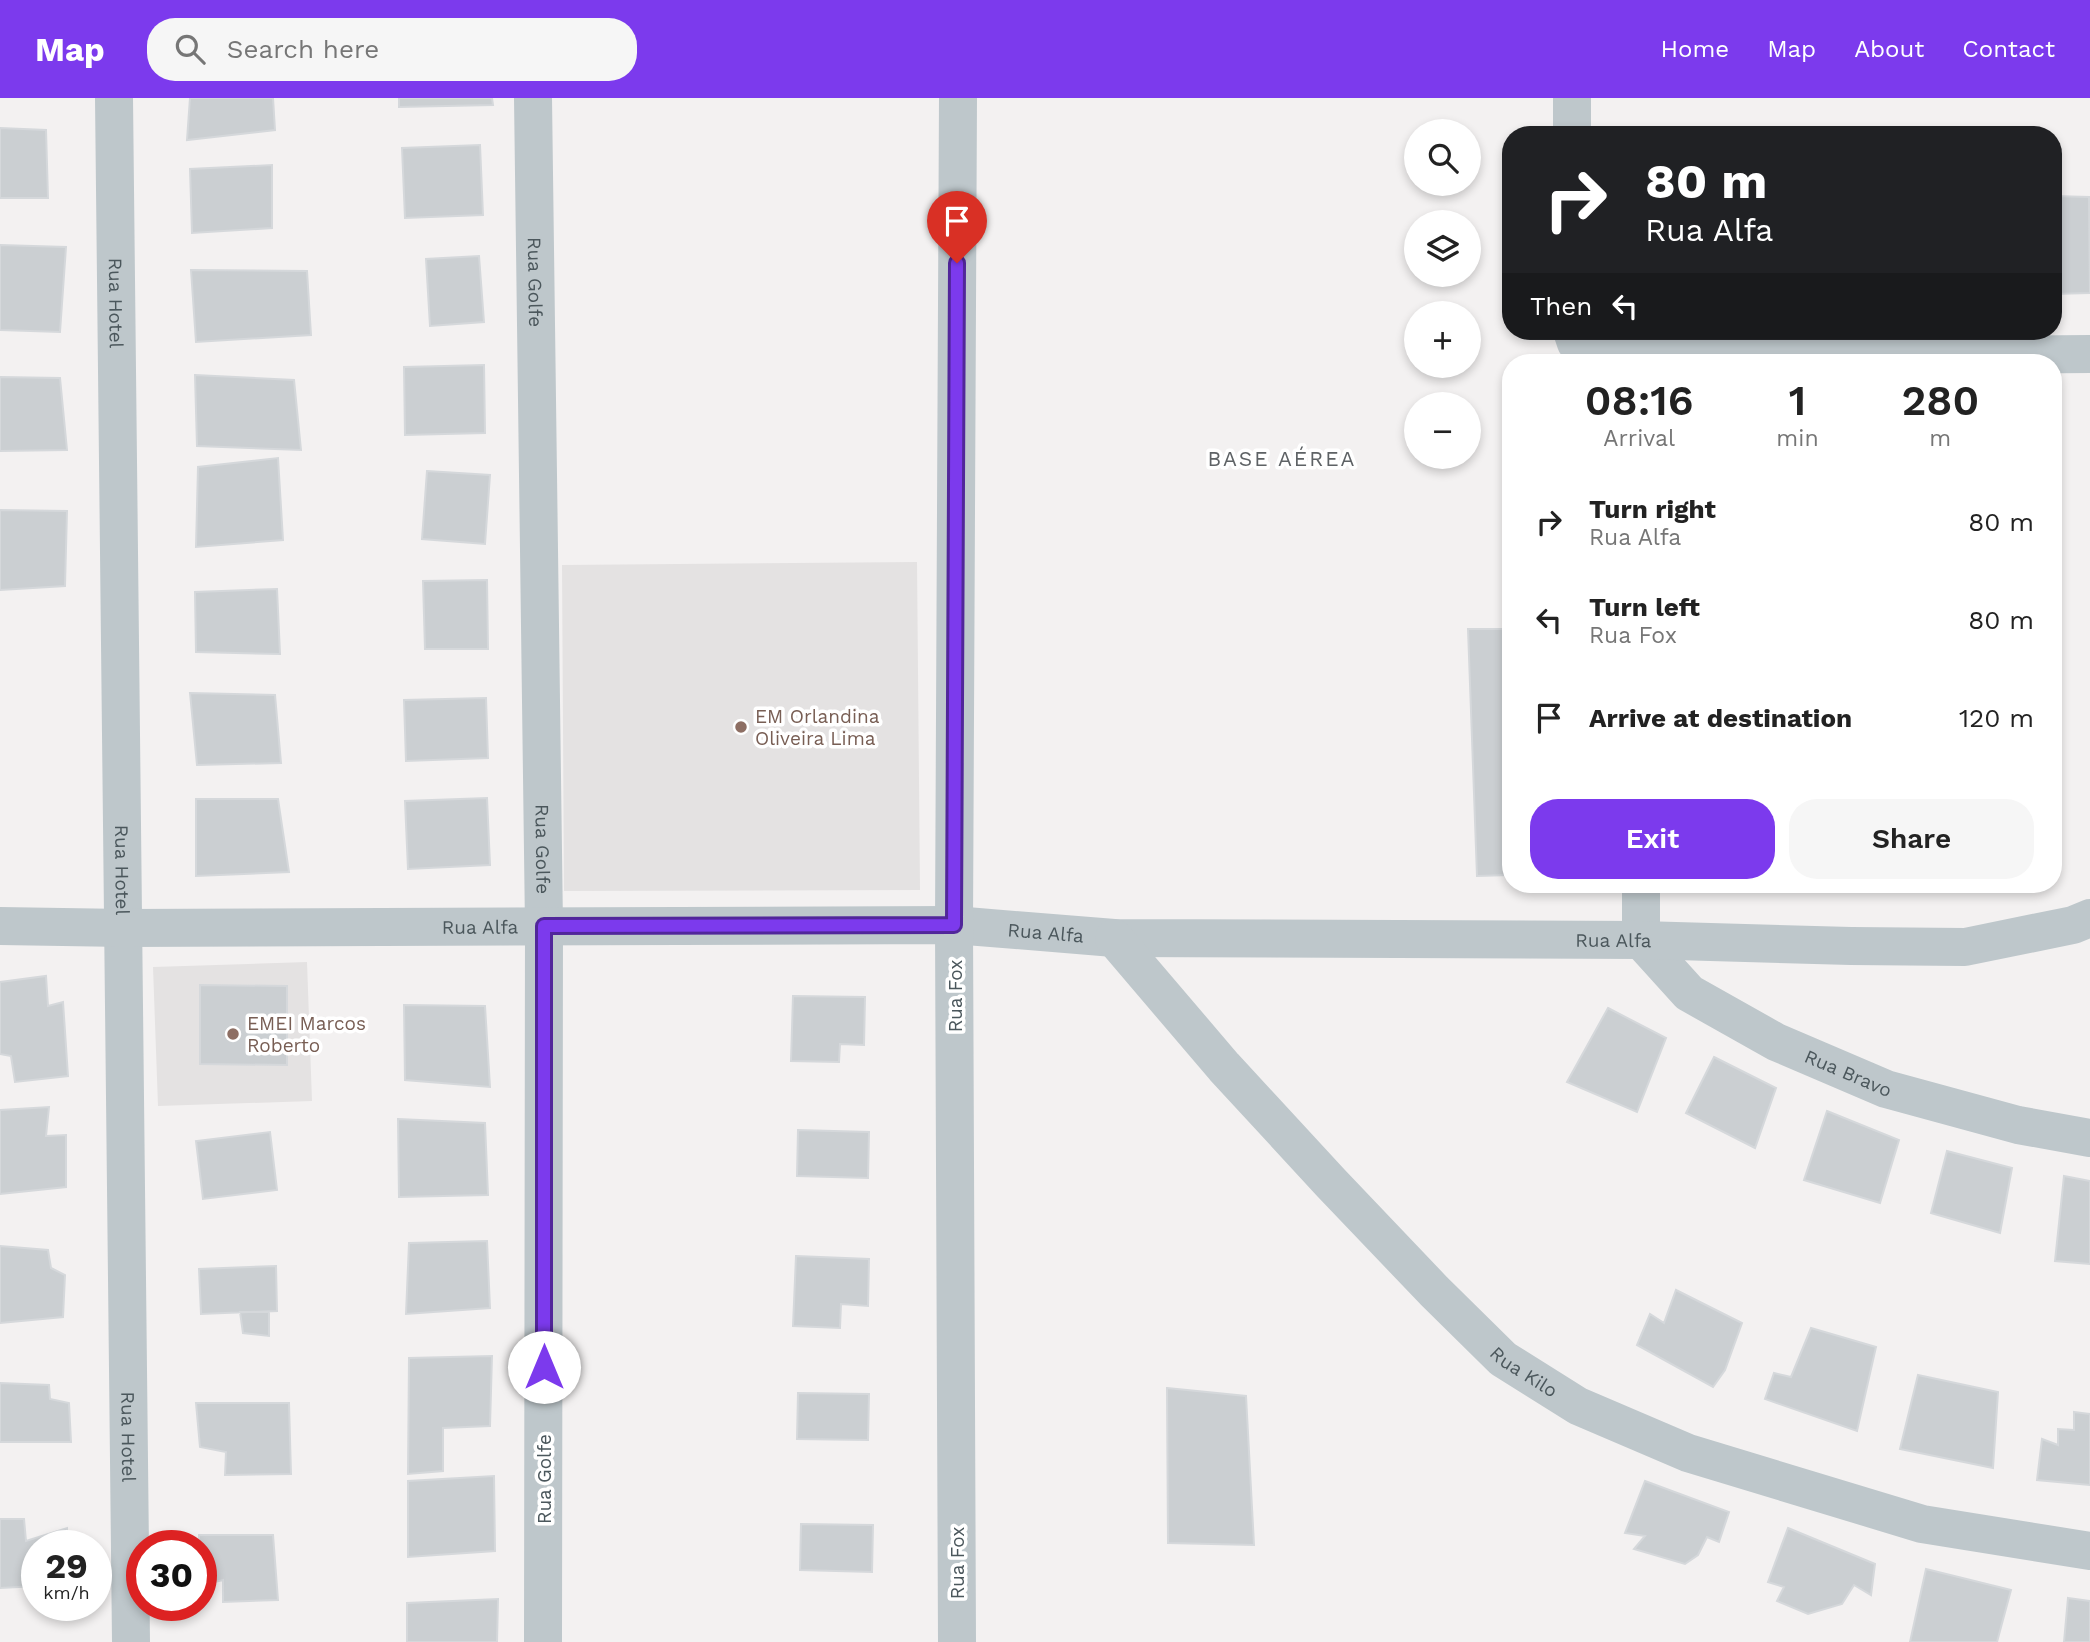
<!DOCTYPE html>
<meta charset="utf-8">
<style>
:root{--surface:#fff;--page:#f6f6f6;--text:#222;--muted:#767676;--accent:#7c3aed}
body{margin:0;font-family:"Work Sans",sans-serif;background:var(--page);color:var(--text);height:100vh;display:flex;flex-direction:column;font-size:26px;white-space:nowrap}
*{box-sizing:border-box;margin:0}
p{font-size:23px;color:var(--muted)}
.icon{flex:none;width:38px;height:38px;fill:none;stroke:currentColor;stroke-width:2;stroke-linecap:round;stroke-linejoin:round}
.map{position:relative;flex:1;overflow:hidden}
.details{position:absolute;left:1502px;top:256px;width:560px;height:539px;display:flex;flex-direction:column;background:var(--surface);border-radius:28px;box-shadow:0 4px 10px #0003}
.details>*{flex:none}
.banner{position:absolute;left:1502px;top:28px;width:560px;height:214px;border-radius:28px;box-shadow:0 4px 10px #0003;background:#202124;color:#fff;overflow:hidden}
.fabs{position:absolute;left:1404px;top:21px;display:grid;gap:14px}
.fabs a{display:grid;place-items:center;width:77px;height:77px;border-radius:50%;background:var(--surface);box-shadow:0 4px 10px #0003;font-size:35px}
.speed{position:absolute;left:21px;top:1432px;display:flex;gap:14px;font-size:35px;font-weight:700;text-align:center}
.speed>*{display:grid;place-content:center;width:91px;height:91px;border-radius:50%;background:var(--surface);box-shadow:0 4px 10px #0003;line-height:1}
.speed small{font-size:18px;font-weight:400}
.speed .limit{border:10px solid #d22;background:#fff;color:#111}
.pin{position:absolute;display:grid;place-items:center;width:60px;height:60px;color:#fff;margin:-72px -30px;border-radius:50% 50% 50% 0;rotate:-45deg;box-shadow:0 0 7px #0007}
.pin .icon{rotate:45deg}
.me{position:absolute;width:77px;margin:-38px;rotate:0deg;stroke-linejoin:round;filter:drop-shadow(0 0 5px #0008)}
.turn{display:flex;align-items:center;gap:24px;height:147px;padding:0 28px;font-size:32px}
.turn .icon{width:91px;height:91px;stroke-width:2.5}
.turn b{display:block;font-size:49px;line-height:60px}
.then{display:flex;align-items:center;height:66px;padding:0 28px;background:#0003;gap:14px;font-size:26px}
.eta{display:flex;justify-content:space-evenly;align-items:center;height:119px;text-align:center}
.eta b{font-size:42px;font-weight:600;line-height:49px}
.primary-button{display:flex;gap:14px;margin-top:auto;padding:14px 28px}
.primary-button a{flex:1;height:80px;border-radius:28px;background:var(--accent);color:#fff;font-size:28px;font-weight:600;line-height:80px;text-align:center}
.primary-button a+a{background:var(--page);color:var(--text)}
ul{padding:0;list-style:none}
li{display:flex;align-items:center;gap:21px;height:98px;padding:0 28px}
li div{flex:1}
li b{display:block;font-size:26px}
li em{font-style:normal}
header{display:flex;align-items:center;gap:42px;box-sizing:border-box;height:98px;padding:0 35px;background:var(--accent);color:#fff}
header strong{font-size:33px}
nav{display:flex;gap:38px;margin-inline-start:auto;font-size:24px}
.search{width:490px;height:63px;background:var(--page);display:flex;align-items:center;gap:18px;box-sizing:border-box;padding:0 24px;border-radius:28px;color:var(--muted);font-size:26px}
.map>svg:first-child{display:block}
.education{fill:#e4e2e2}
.building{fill:#cbcfd2;stroke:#d5d8db;stroke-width:2}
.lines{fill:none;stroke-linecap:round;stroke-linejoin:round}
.street{stroke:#bec7cb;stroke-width:38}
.route-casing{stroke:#51269a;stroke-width:18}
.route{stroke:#7c3aed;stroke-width:12}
.education-dot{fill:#8d6e63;stroke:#fff;stroke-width:2.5}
.labels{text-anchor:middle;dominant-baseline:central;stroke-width:7;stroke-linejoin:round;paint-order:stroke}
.street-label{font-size:19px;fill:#4b575c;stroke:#fff}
.education-label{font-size:19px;fill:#785e54;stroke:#fff;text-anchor:start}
.neighbourhood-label{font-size:21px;letter-spacing:2px;fill:#5e6265;stroke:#fff}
</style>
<header>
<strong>Map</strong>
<div class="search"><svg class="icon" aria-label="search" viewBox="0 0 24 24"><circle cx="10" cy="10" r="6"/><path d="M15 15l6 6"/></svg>Search here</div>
<nav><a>Home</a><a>Map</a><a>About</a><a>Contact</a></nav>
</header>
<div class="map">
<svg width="2090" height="1544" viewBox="0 0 2090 1544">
<rect width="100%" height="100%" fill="#f3f1f1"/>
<!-- education -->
<path class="education" d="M917 464 920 792 564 793 562 467Z
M307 864 312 1003 158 1008 153 869Z"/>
<!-- building -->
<path class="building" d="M190 0H273L275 32 187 42Z
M399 0H492L493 7 399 9Z
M0 30 46 32 48 100H0Z
M480 47 483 117 405 120 402 50Z
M272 67V130L192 135 190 71Z
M2053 98 2089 99 2090 195 2053 196Z
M0 147 66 149 60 234 0 232Z
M479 158 484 224 430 228 426 161Z
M191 172 307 173 311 237 196 244Z
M484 267 485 335 405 337 404 269Z
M195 277 294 282 301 352 197 348Z
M0 279 60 280 67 352 0 353Z
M278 360 283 442 196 449 198 369Z
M427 373 490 377 485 446 422 441Z
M0 412 67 413 65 488 0 492Z
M487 482 488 551H425L423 483Z
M277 491 280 556 196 554 195 494Z
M1468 531H1510V777L1477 778Z
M190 595 275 597 281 665 197 667Z
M486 600 488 660 406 663 404 602Z
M487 700 490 767 408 771 405 703Z
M196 701H278L289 774 196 778Z
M46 878 48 908 63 904 68 978 15 984 11 958 0 956V884Z
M200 887 287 888V967L200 966Z
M793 898 865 899 864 947 840 946 839 964 791 963Z
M404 907 485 908 490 989 405 982Z
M1608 910 1666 940 1637 1014 1567 984Z
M1714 959 1776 990 1755 1050 1686 1015Z
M49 1009 46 1038 66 1037V1089L0 1096V1012Z
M1827 1013 1899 1042 1880 1105 1804 1082Z
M398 1021 485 1025 488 1097 399 1099Z
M798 1032 869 1034 868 1080 797 1078Z
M270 1034 277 1092 203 1101 196 1043Z
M1947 1053 2012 1070 2000 1135 1931 1115Z
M2064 1078 2090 1083V1166L2055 1163Z
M487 1143 490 1210 406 1216 409 1145Z
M0 1148 48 1152 51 1170 65 1177 63 1219 0 1225Z
M796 1158 869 1161 868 1208 841 1206 840 1230 793 1228Z
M276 1168 277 1213 201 1216 199 1171Z
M1676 1192 1742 1225 1725 1272 1713 1289 1637 1247 1650 1216 1664 1225Z
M240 1214H269V1238L243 1235Z
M1811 1230 1876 1249 1857 1333 1765 1301 1774 1275 1791 1279Z
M492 1258 490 1328 443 1330V1373L408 1376 409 1260Z
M1918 1277 1998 1294 1993 1370 1900 1351Z
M0 1285 49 1287 50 1301 69 1305 71 1344H0Z
M1167 1290 1246 1298 1254 1447 1168 1445Z
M798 1295 869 1296 868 1342 797 1341Z
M196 1305H289L291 1376 225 1377 226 1354 200 1349Z
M2074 1314 2090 1316V1387L2037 1382 2042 1341 2058 1347V1331L2074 1332Z
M494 1378 495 1453 408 1459V1383Z
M1645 1383 1729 1414 1719 1444 1707 1439 1698 1457 1685 1466 1634 1451 1645 1438 1625 1435Z
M0 1421H24L26 1443 67 1430V1447H37V1488L0 1490Z
M801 1426 873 1427 872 1474 800 1472Z
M1788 1430 1875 1466 1871 1497 1854 1487 1842 1506 1808 1516 1777 1503 1784 1489 1768 1484Z
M199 1437H273L278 1502 223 1504V1482L202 1487 201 1447H199Z
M1926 1471 2011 1492 1997 1544H1910Z
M2068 1500 2090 1503V1544H2064Z
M498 1501 497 1544H407V1505Z"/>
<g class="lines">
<!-- street -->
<g class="street">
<path id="s1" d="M114 0 131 1544"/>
<path id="s2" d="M533 0 544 829 543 1544"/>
<path d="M1572 37V0"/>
<path d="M1572 233 1576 245 1585 256 1644 259 2090 256"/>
<path id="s3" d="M1641 786V842L1689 895 1776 944 1886 991 2018 1027 2090 1040"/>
<path id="s4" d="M0 828 125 830 954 827 1114 840 1641 842 1851 848 1965 849 2073 827 2090 820"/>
<path id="s5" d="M1114 840 1224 969 1331 1085 1434 1193 1503 1261 1578 1308 1688 1355 1922 1426 2090 1453"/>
<path d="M957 1544 954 827 958 0"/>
</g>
</g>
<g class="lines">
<defs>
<path id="route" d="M544 1269V828L954 827 957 165"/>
</defs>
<!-- route casing -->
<use href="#route" class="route-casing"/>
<!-- route -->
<use href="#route" class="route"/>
</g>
<!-- markers -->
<g class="education-dot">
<circle cx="741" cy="629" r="7"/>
<circle cx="233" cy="936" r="7"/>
</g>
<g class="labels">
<!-- street labels -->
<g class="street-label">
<text stroke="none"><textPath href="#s2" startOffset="184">Rua Golfe</textPath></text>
<text stroke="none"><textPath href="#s1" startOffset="205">Rua Hotel</textPath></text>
<text stroke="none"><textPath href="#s2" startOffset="751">Rua Golfe</textPath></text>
<text stroke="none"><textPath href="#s1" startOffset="772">Rua Hotel</textPath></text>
<text stroke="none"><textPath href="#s4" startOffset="480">Rua Alfa</textPath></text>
<text stroke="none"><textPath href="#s4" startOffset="1046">Rua Alfa</textPath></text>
<text stroke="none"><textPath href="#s4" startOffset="1614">Rua Alfa</textPath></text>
<text transform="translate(955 898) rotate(-90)">Rua Fox</text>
<text stroke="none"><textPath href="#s3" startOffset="306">Rua Bravo</textPath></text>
<text stroke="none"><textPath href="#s5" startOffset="598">Rua Kilo</textPath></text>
<text stroke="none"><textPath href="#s1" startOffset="1339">Rua Hotel</textPath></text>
<text transform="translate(544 1381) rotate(-90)">Rua Golfe</text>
<text transform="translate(957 1465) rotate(-90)">Rua Fox</text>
</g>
<!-- education labels -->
<g class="education-label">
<text x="755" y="618">EM Orlandina<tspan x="755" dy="22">Oliveira Lima</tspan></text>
<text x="247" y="925">EMEI Marcos<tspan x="247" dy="22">Roberto</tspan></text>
</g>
<!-- neighbourhood labels -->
<g class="neighbourhood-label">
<text x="1282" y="360">BASE AÉREA</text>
</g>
</g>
</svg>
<div class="fabs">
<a><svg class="icon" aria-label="search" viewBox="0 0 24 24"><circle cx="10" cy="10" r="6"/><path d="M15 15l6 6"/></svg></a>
<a><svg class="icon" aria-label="layers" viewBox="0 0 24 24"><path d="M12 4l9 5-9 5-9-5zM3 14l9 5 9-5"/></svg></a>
<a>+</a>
<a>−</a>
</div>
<div class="speed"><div>29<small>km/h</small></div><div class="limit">30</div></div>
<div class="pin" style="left:957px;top:165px;background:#d93025"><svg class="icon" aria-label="arrive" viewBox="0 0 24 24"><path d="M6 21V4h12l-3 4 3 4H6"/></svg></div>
<svg class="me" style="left:544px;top:1269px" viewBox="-20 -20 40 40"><circle r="19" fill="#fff"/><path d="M0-13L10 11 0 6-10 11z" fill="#7c3aed"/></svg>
<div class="banner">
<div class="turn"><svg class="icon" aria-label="right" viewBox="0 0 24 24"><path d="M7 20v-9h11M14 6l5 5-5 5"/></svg><div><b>80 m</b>Rua Alfa</div></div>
<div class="then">Then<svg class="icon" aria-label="left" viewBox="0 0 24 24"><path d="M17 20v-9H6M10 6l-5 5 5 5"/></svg></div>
</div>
<section class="details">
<div class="eta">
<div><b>08:16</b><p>Arrival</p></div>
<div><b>1</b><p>min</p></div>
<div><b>280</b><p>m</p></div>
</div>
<ul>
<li><svg class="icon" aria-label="right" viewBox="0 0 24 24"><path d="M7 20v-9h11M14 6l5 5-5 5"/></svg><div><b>Turn right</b><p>Rua Alfa</p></div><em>80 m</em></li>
<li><svg class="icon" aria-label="left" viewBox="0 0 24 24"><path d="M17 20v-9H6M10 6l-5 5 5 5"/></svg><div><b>Turn left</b><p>Rua Fox</p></div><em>80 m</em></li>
<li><svg class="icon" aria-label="arrive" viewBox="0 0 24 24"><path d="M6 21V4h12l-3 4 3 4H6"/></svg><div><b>Arrive at destination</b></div><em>120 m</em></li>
</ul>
<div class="primary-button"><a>Exit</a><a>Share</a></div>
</section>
</div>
